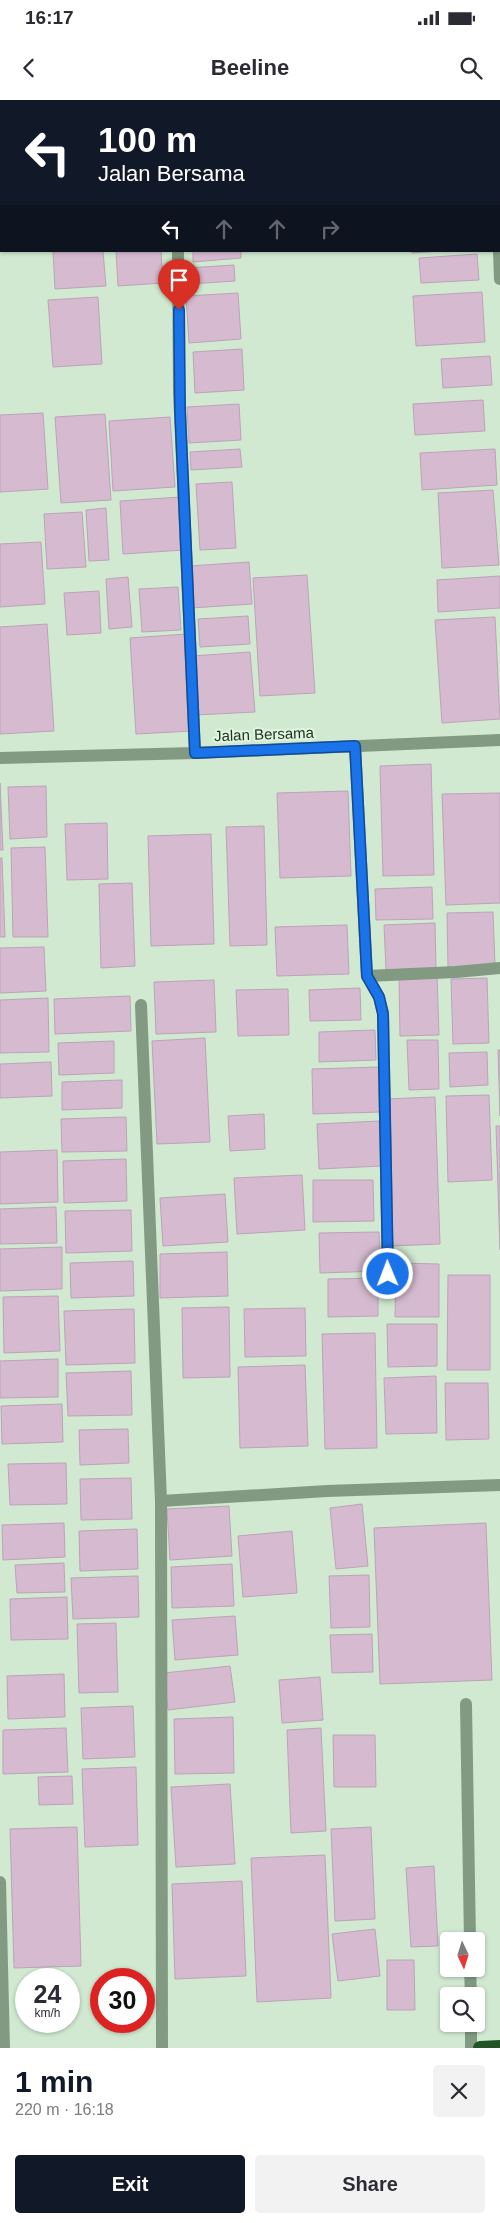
<!DOCTYPE html>
<meta charset="utf-8">
<style>
:root{--surface:#fff;--page:#f2f2f3;--text:#2b2b33;--muted:#7c7c81;--accent:#111827}
body{margin:0;font-family:Helvetica,sans-serif;background:var(--page);color:var(--text);height:100vh;display:flex;flex-direction:column;font-size:19px;white-space:nowrap}
*{box-sizing:border-box;margin:0}
p{font-size:16px;color:var(--muted)}
.icon{flex:none;width:28px;height:28px;fill:none;stroke:currentColor;stroke-width:2;stroke-linecap:round;stroke-linejoin:round}
.map{position:relative;height:1948px;overflow:hidden}
.sheet{display:flex;flex-direction:column;background:var(--surface);flex:1}
.sheet>*{flex:none}
.guide{position:absolute;left:0px;top:0px;width:500px;height:152px;box-shadow:0 1px 4px #0004;background:#111827;color:#fff;overflow:hidden}
.needle{width:32px;rotate:176deg}
.buttons{position:absolute;left:440px;top:1832px;display:grid;gap:10px}
.buttons a{display:grid;place-items:center;width:45px;height:45px;border-radius:5px;background:var(--surface);box-shadow:0 1px 4px #0004;font-size:25px}
.speed{position:absolute;left:15px;top:1868px;display:flex;gap:10px;font-size:25px;font-weight:700;text-align:center}
.speed>*{display:grid;place-content:center;width:65px;height:65px;border-radius:50%;background:var(--surface);box-shadow:0 1px 4px #0004;line-height:1}
.speed small{font-size:12px;font-weight:400}
.speed .limit{border:8px solid #d22;background:#fff;color:#111}
.pin{position:absolute;display:grid;place-items:center;width:42px;height:42px;color:#fff;margin:-51px -21px;border-radius:50% 50% 50% 0;rotate:-45deg;box-shadow:0 0 5px #0007}
.pin .icon{rotate:45deg}
.me{position:absolute;width:55px;margin:-28px;rotate:359deg;stroke-linejoin:round;filter:drop-shadow(0 0 4px #0008)}
.turn{display:flex;align-items:center;gap:18px;height:105px;padding:0 15px;font-size:22px}
.turn .icon{width:65px;height:65px;stroke-width:2.5}
.turn b{display:block;font-size:35px;line-height:42px}
.lanes{display:flex;align-items:center;height:48px;padding:0 15px;background:#0003;justify-content:center;gap:25px;direction:ltr}
.lanes .off{opacity:.35}
.round{display:grid;place-items:center;flex:none;width:52px;height:52px;border-radius:5px;background:var(--page)}
.headline{display:flex;align-items:center;justify-content:space-between;height:85px;padding:0 15px}
h1{font-size:30px;font-weight:600;line-height:38px;color:var(--accent)}
.cta{display:flex;gap:10px;margin-top:auto;padding:10px 15px}
.cta a{flex:1;height:58px;border-radius:5px;background:var(--accent);color:#fff;font-size:20px;font-weight:600;line-height:58px;text-align:center}
.cta a+a{background:var(--page);color:var(--text)}
.status{display:flex;justify-content:space-between;align-items:center;height:35px;padding:0 25px;background:var(--surface);direction:ltr}
.status svg{height:14px;fill:currentColor}
header{display:flex;justify-content:space-between;align-items:center;height:65px;padding:0 15px;background:var(--surface);font-size:22px;font-weight:600}
.map>svg:first-child{display:block}
.building{fill:#d6bbd0;stroke:#bda3b8}
.lines{fill:none;stroke-linecap:round;stroke-linejoin:round}
.service{stroke:#829a82;stroke-width:12}
.minor{stroke:#829a82;stroke-width:12}
.trunk{stroke:#205426;stroke-width:14}
.route-casing{stroke:#114b97;stroke-width:12}
.route{stroke:#1a73e8;stroke-width:9}
.labels{text-anchor:middle;dominant-baseline:central;stroke-width:4;stroke-linejoin:round;paint-order:stroke}
.street-label{font-size:15px;fill:#263026;stroke:#ddf6dd}
</style>
<div class="status"><b>16:17</b><svg viewBox="0 0 49 12"><path d="M0 12V9h3v3zM5 12V6h3v6zM10 12V3h3v9zM15 12V0h3v12zM26 1h20v11H26zM47 4h2v5h-2z"/></svg></div>
<header><svg class="icon" aria-label="back" viewBox="0 0 24 24"><path d="M15 5l-7 7 7 7"/></svg>Beeline<svg class="icon" aria-label="search" viewBox="0 0 24 24"><circle cx="10" cy="10" r="6"/><path d="M15 15l6 6"/></svg></header>
<div class="map">
<svg width="500" height="1948" viewBox="0 0 500 1948">
<rect width="100%" height="100%" fill="#d0e9d0"/>
<!-- building -->
<path class="building" d="M59 0H134V1H59Z
M184 0H242V1H184Z
M379 0H415V1H379Z
M421 0H470V1H421Z
M499 23H500V79L499 62Z
M53 151H103L106 186 55 189Z
M116 151H161L163 183 118 186Z
M193 151H241V158L193 162Z
M411 151H442L412 153Z
M477 154 479 180 421 183 419 158Z
M234 165 235 181 189 184 187 168Z
M482 192 485 242 416 246 413 196Z
M238 193 241 239 189 243 186 196Z
M98 197 102 264 53 267 48 200Z
M242 249 244 290 195 293 193 252Z
M490 256 492 285 443 288 441 259Z
M483 300 485 331 415 335 413 304Z
M239 304 241 340 189 343 187 307Z
M43 313 48 389 0 392V315Z
M105 314 111 400 61 403 55 317Z
M170 317 175 387 113 391 109 321Z
M240 349 242 367 191 370 190 352Z
M495 349 497 385 422 390 420 353Z
M232 382 236 448 200 450 196 384Z
M493 390 499 465 442 468 438 393Z
M181 397 184 450 123 454 120 401Z
M106 408 109 460 89 461 86 410Z
M82 412 86 467 47 469 44 414Z
M41 442 45 504 0 507V444Z
M249 462 252 504 191 508 189 466Z
M307 475 315 593 260 596 253 478Z
M500 476V508L438 512 437 480Z
M128 477 132 527 109 529 106 479Z
M178 487 181 530 142 532 139 489Z
M99 491 101 533 67 535 64 493Z
M248 516 250 544 200 547 198 519Z
M495 517 500 619 442 623 435 520Z
M47 524 54 631 0 634V527Z
M186 534 192 631 136 634 130 538Z
M250 552 255 612 196 615 192 556Z
M431 664 434 775 383 776 380 666Z
M0 683 3 750H0Z
M46 686 47 737 10 739 8 687Z
M348 691 351 776 280 778 277 693Z
M500 693V803L446 805 442 694Z
M107 723 108 779 67 780 65 724Z
M264 726 267 845 230 846 226 727Z
M211 734 214 844 151 846 148 736Z
M45 747 48 837H13L11 748Z
M0 758H2L5 837H0Z
M132 783 135 866 101 868 99 784Z
M432 787 433 819 376 820 375 789Z
M493 812 495 865 448 867 447 813Z
M435 823 436 868 386 870 384 825Z
M347 825 349 874 277 876 275 827Z
M44 847 46 891 0 893V848Z
M437 875 439 935 400 936 399 876Z
M487 878 489 943 453 944 451 879Z
M214 880 216 932 156 934 154 882Z
M360 888 361 920 310 921 309 890Z
M288 889 289 935 238 936 236 890Z
M130 896 131 931 55 934 54 899Z
M48 898 49 952 0 953V900Z
M375 930 376 960 319 962V932Z
M205 938 210 1042 157 1044 152 941Z
M407 940H438L439 989 409 990Z
M114 941V973L59 975 58 943Z
M498 950H500V1016Z
M487 952 488 985 450 987 449 953Z
M51 962 52 996 0 998V964Z
M379 967 381 1012 313 1014 312 969Z
M122 980V1008L62 1010V982Z
M489 995 492 1080 448 1082 446 996Z
M435 997 440 1144 391 1146 385 999Z
M264 1014 265 1049 230 1051 228 1016Z
M126 1017 127 1051 62 1052 61 1019Z
M379 1021 381 1066 319 1069 317 1024Z
M496 1026H500V1150Z
M57 1050 58 1102 0 1104V1052Z
M126 1059 127 1101 64 1103 63 1061Z
M302 1075 305 1130 237 1134 234 1078Z
M313 1080H373L374 1121 313 1122Z
M225 1094 228 1142 163 1146 160 1098Z
M56 1107 57 1143 0 1144V1109Z
M131 1110 132 1151 66 1153 65 1111Z
M379 1132 381 1171 320 1173 319 1133Z
M62 1147V1189L0 1191V1149Z
M227 1152 228 1196 160 1198V1154Z
M133 1161 134 1196 71 1198 70 1163Z
M396 1163 439 1164V1217H395Z
M448 1175H490V1270H447Z
M378 1178V1216L328 1217V1179Z
M58 1196 60 1251 4 1253 3 1197Z
M229 1207 230 1277 183 1278 182 1208Z
M305 1208 306 1256 245 1257 244 1209Z
M134 1209 135 1263 66 1265 64 1211Z
M387 1224H437V1266L388 1267Z
M375 1233 377 1348 325 1349 322 1234Z
M58 1259V1297L0 1298V1261Z
M305 1265 308 1346 240 1348 238 1267Z
M131 1271 132 1315 68 1316 66 1273Z
M436 1276 437 1333 386 1334 384 1278Z
M445 1283H488L489 1339 446 1340Z
M62 1304 63 1342 2 1344 1 1306Z
M128 1329 129 1363 80 1365 79 1330Z
M66 1363 67 1404 10 1405 8 1364Z
M131 1378 132 1419 81 1420 80 1379Z
M362 1404 368 1466 336 1469 330 1408Z
M229 1406 232 1456 170 1460 167 1409Z
M64 1423 65 1457 3 1460 2 1425Z
M486 1423 492 1580 380 1584 374 1428Z
M137 1429 138 1469 80 1471 79 1431Z
M292 1431 297 1493 243 1497 238 1436Z
M64 1463 65 1492 17 1493 15 1465Z
M232 1464 234 1506 172 1508 171 1467Z
M369 1475 370 1527 331 1528 329 1476Z
M138 1476 139 1517 73 1519 71 1478Z
M67 1497 68 1539 11 1540 10 1499Z
M235 1516 238 1555 175 1560 172 1520Z
M116 1523 118 1592 79 1593 77 1524Z
M372 1534 373 1572 332 1573 330 1535Z
M230 1566 235 1602 168 1610 164 1573Z
M64 1574 65 1617 8 1619 7 1576Z
M320 1577 323 1620 282 1623 279 1580Z
M133 1606 135 1657 83 1659 81 1608Z
M233 1617 234 1673 175 1674 174 1619Z
M66 1628 68 1672 3 1674V1630Z
M321 1628 326 1731 291 1733 287 1630Z
M333 1635H375L376 1687H334Z
M136 1667 138 1745 85 1747 82 1669Z
M72 1676 73 1704 39 1705 38 1677Z
M230 1684 235 1764 176 1767 171 1687Z
M77 1727 81 1866 14 1868 10 1729Z
M371 1727 375 1819 335 1821 331 1729Z
M325 1755 331 1898 257 1902 251 1758Z
M434 1766 438 1846 411 1847 406 1768Z
M242 1781 246 1876 175 1879 172 1784Z
M375 1829 380 1876 338 1881 332 1834Z
M387 1860H414L415 1910H387Z"/>
<g class="lines">
<!-- service -->
<path class="service" d="M466 1604 470 1841
M470 1869 471 1896
M471 1948V1924"/>
<!-- minor -->
<path class="minor" d="M172 0V1
M489 0V1
M178 151 179 291 195 653
M499 151 500 179
M355 646 367 876 379 897 383 913 388 1174
M0 658 195 653 500 640
M367 876 456 872 500 868
M141 905 161 1401 162 1948
M161 1401 327 1391 500 1385
M0 1782 4 1948"/>
<!-- trunk -->
<path class="trunk" d="M480 1948 500 1947"/>
</g>
<g class="lines">
<defs>
<path id="route" d="M179 210 180 310 195 653 355 646 367 876 379 897 383 914 388 1174"/>
</defs>
<!-- route casing -->
<use href="#route" class="route-casing"/>
<!-- route -->
<use href="#route" class="route"/>
</g>
<g class="labels">
<!-- street labels -->
<g class="street-label">
<text transform="translate(264 634) rotate(-2)">Jalan Bersama</text>
</g>
</g>
</svg>
<div class="buttons">
<a><svg class="needle" viewBox="-14 -14 28 28"><path d="M0-13l5 13h-10z" fill="#e53935"/><path d="M0 13l5-13h-10z" fill="#7c7c81"/></svg></a>
<a><svg class="icon" aria-label="search" viewBox="0 0 24 24"><circle cx="10" cy="10" r="6"/><path d="M15 15l6 6"/></svg></a>
</div>
<div class="speed"><div>24<small>km/h</small></div><div class="limit">30</div></div>
<div class="pin" style="left:179px;top:210px;background:#d93025"><svg class="icon" aria-label="arrive" viewBox="0 0 24 24"><path d="M6 21V4h12l-3 4 3 4H6"/></svg></div>
<svg class="me" style="left:388px;top:1174px" viewBox="-20 -20 40 40"><circle r="17" fill="#1a73e8" stroke="#fff" stroke-width="3"/><path d="M0-11L8 9 0 5-8 9z" fill="#fff"/></svg>
<div class="guide">
<div class="turn"><svg class="icon" aria-label="left" viewBox="0 0 24 24"><path d="M17 20v-9H6M10 6l-5 5 5 5"/></svg><div><b>100 m</b>Jalan Bersama</div></div>
<div class="lanes"><svg class="icon" aria-label="left" viewBox="0 0 24 24"><path d="M17 20v-9H6M10 6l-5 5 5 5"/></svg><svg class="icon off" aria-label="ahead" viewBox="0 0 24 24"><path d="M12 20V5M6 11l6-6 6 6"/></svg><svg class="icon off" aria-label="ahead" viewBox="0 0 24 24"><path d="M12 20V5M6 11l6-6 6 6"/></svg><svg class="icon off" aria-label="right" viewBox="0 0 24 24"><path d="M7 20v-9h11M14 6l5 5-5 5"/></svg></div>
</div>
</div>
<section class="sheet">
<div class="headline"><div><h1>1 min</h1><p>220 m · 16:18</p></div><a class="round"><svg class="icon" aria-label="close" viewBox="0 0 24 24"><path d="M6 6l12 12M18 6L6 18"/></svg></a></div>
<div class="cta"><a>Exit</a><a>Share</a></div>
</section>
